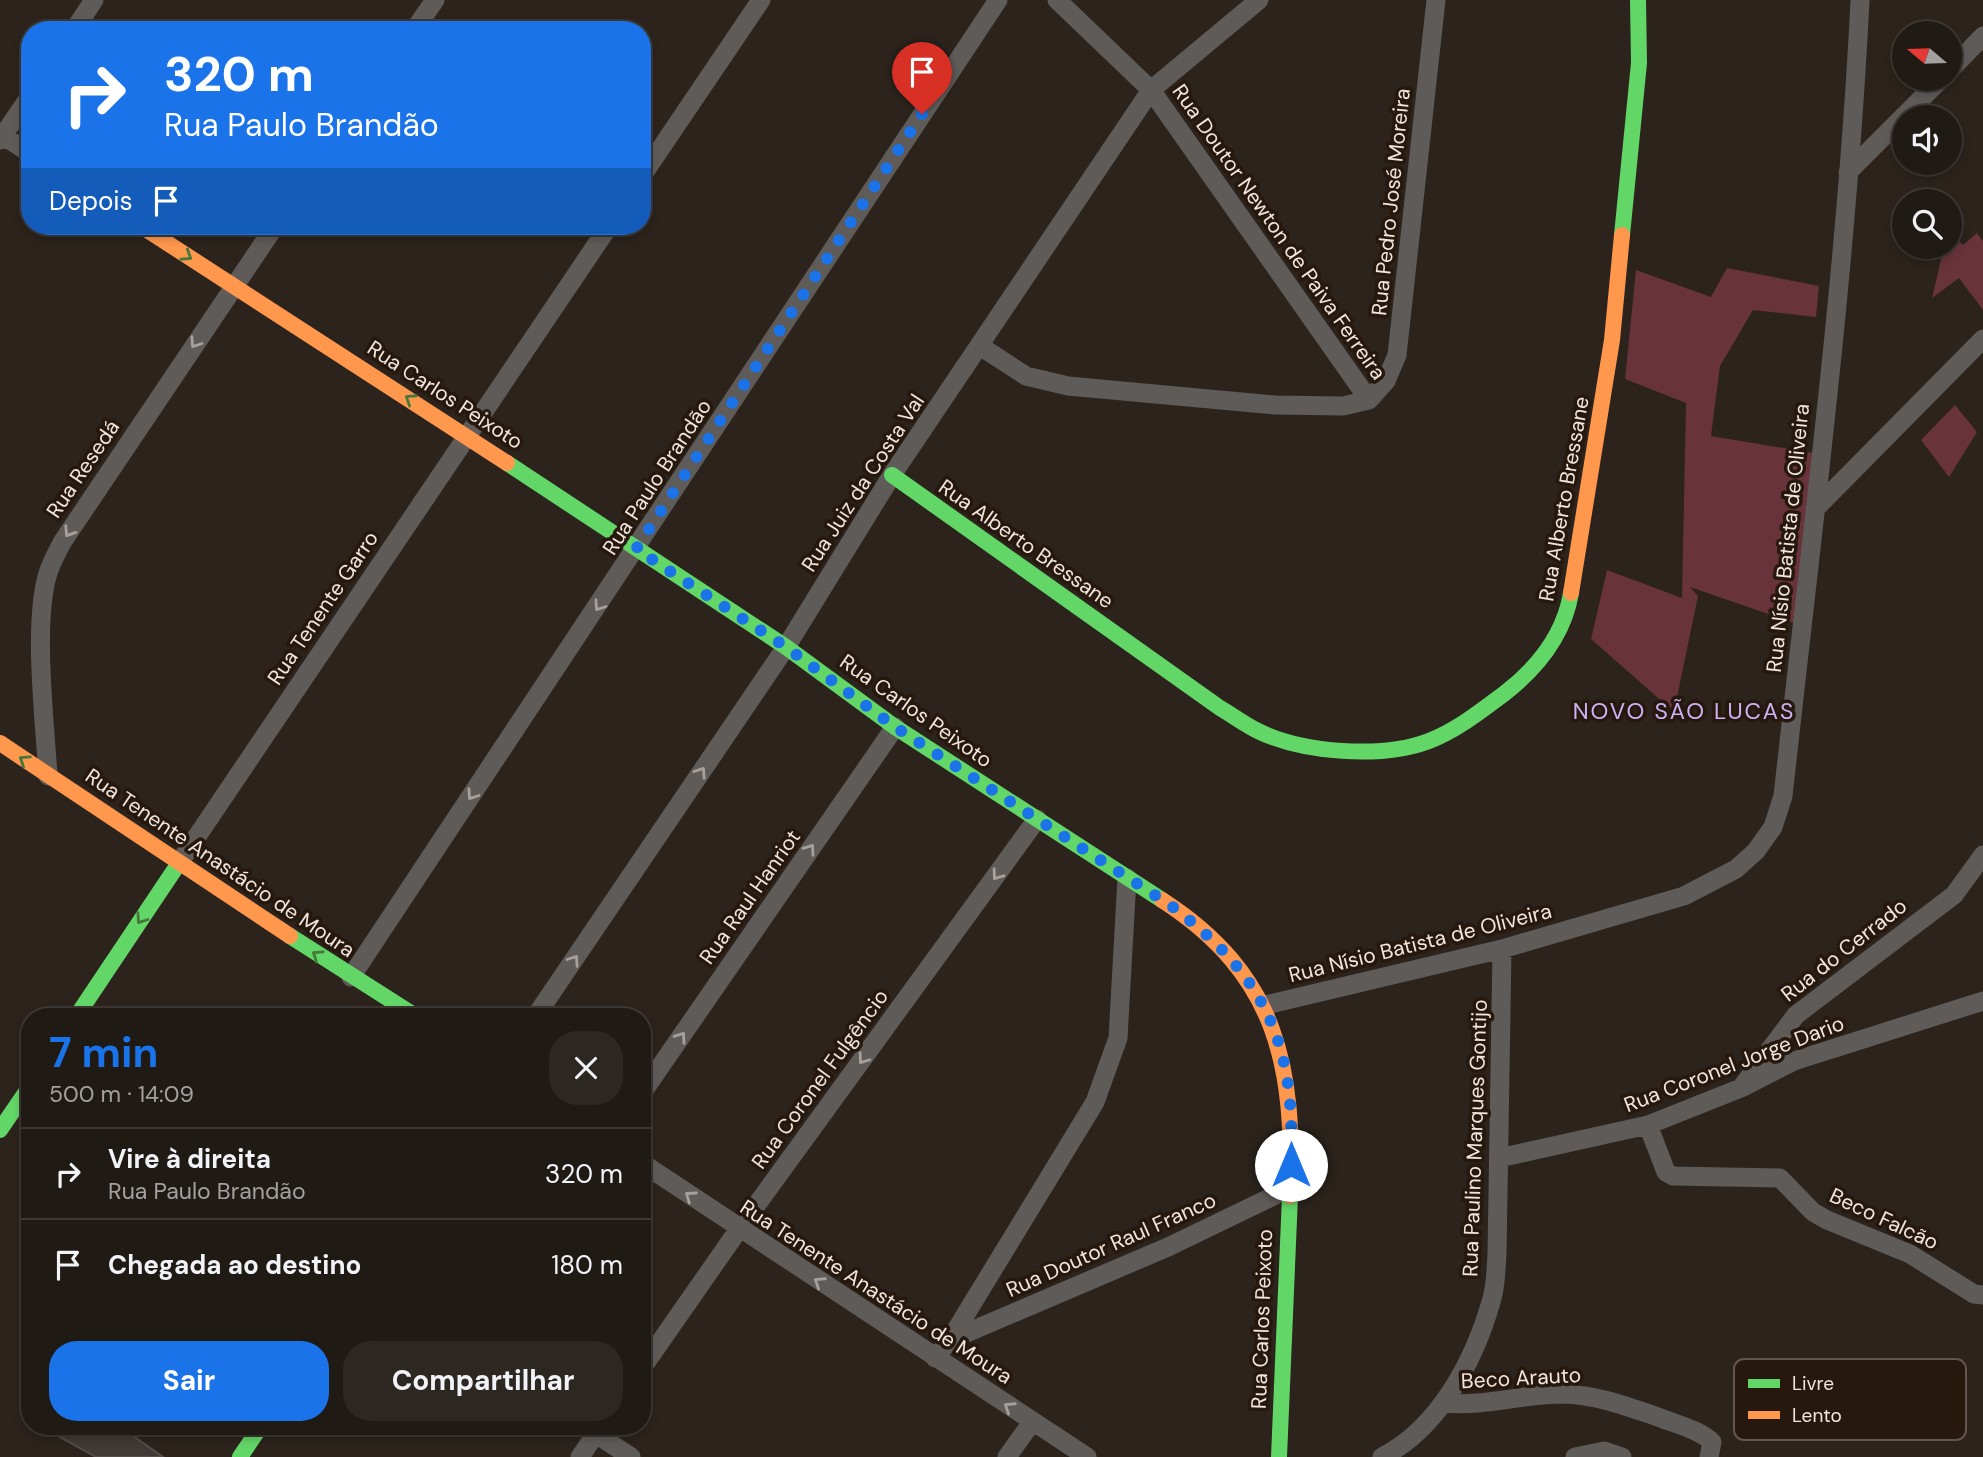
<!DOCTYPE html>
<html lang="pt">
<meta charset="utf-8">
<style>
:root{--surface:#201a15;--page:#2d2722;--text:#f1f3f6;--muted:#a2a1a0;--line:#3d3834;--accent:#1a73e8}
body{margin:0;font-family:"DM Sans",sans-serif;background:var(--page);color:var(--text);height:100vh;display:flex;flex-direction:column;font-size:26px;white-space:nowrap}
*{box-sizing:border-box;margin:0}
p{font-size:23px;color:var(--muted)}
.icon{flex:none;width:38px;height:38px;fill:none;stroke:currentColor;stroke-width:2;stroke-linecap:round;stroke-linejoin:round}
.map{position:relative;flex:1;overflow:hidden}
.panel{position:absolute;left:21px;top:1008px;width:630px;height:427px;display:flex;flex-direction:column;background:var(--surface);border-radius:28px;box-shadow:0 4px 10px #0003,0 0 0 2px var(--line)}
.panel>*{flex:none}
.guide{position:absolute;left:21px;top:21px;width:630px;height:214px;border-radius:28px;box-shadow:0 4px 10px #0003,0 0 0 2px var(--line);background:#1a73e8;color:#fff;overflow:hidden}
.needle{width:46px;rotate:289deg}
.tools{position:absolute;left:1892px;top:21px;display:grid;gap:14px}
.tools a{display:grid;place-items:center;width:70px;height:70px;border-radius:50%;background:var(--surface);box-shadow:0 4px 10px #0003,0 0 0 2px var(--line);font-size:35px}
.pin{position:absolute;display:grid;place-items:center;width:60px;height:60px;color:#fff;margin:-72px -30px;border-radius:50% 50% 50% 0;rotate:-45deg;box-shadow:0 0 7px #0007}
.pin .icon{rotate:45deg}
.me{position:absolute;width:77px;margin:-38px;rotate:0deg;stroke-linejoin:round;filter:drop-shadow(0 0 5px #0008)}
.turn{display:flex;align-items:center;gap:24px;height:147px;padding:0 28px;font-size:32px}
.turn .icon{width:91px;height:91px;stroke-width:2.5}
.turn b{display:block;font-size:49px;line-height:60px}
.then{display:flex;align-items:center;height:66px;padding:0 28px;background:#0003;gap:14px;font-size:26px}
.round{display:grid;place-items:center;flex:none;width:74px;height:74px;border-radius:28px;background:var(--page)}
.overview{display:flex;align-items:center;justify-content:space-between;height:119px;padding:0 28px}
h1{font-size:42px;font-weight:700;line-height:52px;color:var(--accent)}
.button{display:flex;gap:14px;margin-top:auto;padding:14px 28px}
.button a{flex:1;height:80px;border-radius:28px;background:var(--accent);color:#fff;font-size:28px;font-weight:700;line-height:80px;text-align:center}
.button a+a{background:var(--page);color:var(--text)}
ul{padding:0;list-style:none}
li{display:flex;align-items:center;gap:21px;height:91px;padding:0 28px;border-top:2px solid var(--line)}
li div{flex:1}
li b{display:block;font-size:26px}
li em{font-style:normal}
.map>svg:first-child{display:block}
.green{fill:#68333a}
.building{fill:#403935;stroke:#554d49;stroke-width:2}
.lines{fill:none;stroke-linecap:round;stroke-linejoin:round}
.street{stroke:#5f5b58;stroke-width:19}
.fast{stroke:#63d668;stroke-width:16}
.slow{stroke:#ff974d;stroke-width:16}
.oneway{stroke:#45773a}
.oneway2{stroke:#a8a09b}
.route{stroke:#1a73e8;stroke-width:12;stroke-dasharray:0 21.6}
.labels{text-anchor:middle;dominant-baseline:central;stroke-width:7;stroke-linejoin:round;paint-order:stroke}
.street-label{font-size:21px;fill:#f0e6de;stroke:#27180d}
.neighbourhood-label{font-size:23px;letter-spacing:2px;fill:#ceb2f7;stroke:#27180d}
.key{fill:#27180d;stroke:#63564c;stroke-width:2}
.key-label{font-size:19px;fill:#f0e6de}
</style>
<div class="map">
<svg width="1983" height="1457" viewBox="0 0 1983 1457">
<rect width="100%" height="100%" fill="#2b231c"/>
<!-- green -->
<path class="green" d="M1977 233 1983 241V310L1959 278 1932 298 1944 247H1950L1952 234 1963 245Z
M1727 268 1819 286 1816 317 1753 310 1720 366 1711 436 1814 453 1797 624 1690 587 1698 596 1674 712 1591 639 1607 570 1682 598 1686 403 1625 379 1636 270 1711 297Z
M1955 405 1977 432 1949 477 1921 440Z"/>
<!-- building -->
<path class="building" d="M52 1426H119L163 1457H96L49 1431Z"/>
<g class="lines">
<!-- street -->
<path class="street" d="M1057 0 1151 90 1369 400
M74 30 94 0
M414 30 435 0
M1950 70 1983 36
M0 134 30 153
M0 140 30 96
M1848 172 1941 79
M642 176 761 0
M980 346 1026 376 1068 386 1275 405 1343 406 1369 400
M1369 400 1386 381 1397 355 1436 0
M1815 509 1983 339
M48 776C45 722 32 619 49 570 53 560 58 550 63 541L275 226
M179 863 609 226
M351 977 998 0
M1266 1005 1502 949 1684 896 1736 869 1756 851 1773 827 1783 796C1812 532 1847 266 1860 0
M535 1017 786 647 892 475 1151 90 1259 0
M1741 1088 1796 1015 1954 895 1983 855
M642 1093 895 727
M1648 1125 1666 1172 1673 1176 1780 1178 1813 1212 1827 1220 1910 1254 1974 1294 1983 1295
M1499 1158 1648 1125 1741 1088 1794 1061 1983 1001
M642 1163 1087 1457
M950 1340 1168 1247 1290 1188
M935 1358 950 1340 1095 1102 1118 1038 1127 878
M642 1368 739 1229 1037 819
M1444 1403C1484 1407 1523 1394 1563 1394 1597 1395 1626 1406 1658 1417 1675 1424 1698 1429 1712 1442L1709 1457
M596 1434 631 1457
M580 1457 601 1426
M1007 1457 1032 1422
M1382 1457C1439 1428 1474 1361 1491 1302 1496 1287 1496 1269 1497 1254L1502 949
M1575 1457 1604 1451 1622 1457"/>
<!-- fast -->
<path class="fast" d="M1622 235 1639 63 1638 0
M507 463 786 647 895 727 1162 900
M892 475 1220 708C1232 715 1244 724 1256 730 1301 753 1382 759 1429 741 1457 730 1481 711 1505 693 1537 668 1564 635 1571 593
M290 936 417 1017
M76 1017 179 863
M0 1130 30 1086
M240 1457 261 1426
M1279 1457 1290 1196"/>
<!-- slow -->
<path class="slow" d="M141 226 507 463
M1571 593 1612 340 1622 235
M0 743 290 936
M1162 900C1278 975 1295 1067 1290 1196"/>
</g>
<!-- one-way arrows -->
<defs><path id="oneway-chevron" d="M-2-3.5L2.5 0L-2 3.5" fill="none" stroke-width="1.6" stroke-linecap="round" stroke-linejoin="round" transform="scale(1.75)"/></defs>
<g class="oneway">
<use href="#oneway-chevron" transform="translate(187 256) rotate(33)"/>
<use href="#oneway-chevron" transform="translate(410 399) rotate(-147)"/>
<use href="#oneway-chevron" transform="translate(24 760) rotate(-146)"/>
<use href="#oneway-chevron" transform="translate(141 919) rotate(124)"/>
<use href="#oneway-chevron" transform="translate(317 955) rotate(-146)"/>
</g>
<g class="oneway2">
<use href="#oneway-chevron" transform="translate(195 343) rotate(124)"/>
<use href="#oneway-chevron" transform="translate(69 532) rotate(123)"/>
<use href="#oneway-chevron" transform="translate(599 606) rotate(124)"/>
<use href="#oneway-chevron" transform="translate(701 772) rotate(-56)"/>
<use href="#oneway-chevron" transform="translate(472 795) rotate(124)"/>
<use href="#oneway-chevron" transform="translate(810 849) rotate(-55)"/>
<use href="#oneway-chevron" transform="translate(997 875) rotate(126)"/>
<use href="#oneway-chevron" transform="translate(574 960) rotate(-56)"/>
<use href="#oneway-chevron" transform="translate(681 1037) rotate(-55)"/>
<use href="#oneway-chevron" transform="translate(863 1059) rotate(126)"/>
<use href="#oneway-chevron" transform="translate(690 1196) rotate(-145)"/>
<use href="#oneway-chevron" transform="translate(819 1282) rotate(-147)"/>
<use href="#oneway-chevron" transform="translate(1009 1407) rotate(-147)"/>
</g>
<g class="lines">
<!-- route -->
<path class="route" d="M922 114 636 549 786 647 895 727 1170 905C1267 977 1296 1045 1291 1165"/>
</g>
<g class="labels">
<!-- street labels -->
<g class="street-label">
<text transform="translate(1391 202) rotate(-84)">Rua Pedro José Moreira</text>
<text transform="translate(1279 232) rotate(55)">Rua Doutor Newton de Paiva Ferreira</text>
<text transform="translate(445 395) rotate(33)">Rua Carlos Peixoto</text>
<text transform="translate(83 469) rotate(-56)">Rua Resedá</text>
<text transform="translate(657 477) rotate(-57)">Rua Paulo Brandão</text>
<text transform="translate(863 483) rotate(-57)">Rua Juiz da Costa Val</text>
<text transform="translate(1564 499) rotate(-80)">Rua Alberto Bressane</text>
<text transform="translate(1788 538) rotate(-84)">Rua Nísio Batista de Oliveira</text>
<text transform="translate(1026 544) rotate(35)">Rua Alberto Bressane</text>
<text transform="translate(323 608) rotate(-56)">Rua Tenente Garro</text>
<text transform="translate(916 711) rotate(35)">Rua Carlos Peixoto</text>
<text transform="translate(220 863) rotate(34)">Rua Tenente Anastácio de Moura</text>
<text transform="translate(750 897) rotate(-55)">Rua Raul Hanriot</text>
<text transform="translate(1420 943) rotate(-14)">Rua Nísio Batista de Oliveira</text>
<text transform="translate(1844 950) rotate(-38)">Rua do Cerrado</text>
<text transform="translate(1734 1064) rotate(-21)">Rua Coronel Jorge Dario</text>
<text transform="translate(820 1079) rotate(-54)">Rua Coronel Fulgêncio</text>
<text transform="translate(1475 1138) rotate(-88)">Rua Paulino Marques Gontijo</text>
<text transform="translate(1884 1219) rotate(25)">Beco Falcão</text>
<text transform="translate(1111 1245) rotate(-24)">Rua Doutor Raul Franco</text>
<text transform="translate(876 1292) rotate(33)">Rua Tenente Anastácio de Moura</text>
<text transform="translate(1262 1319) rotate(-88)">Rua Carlos Peixoto</text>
<text transform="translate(1521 1378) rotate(-3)">Beco Arauto</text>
</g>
<!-- neighbourhood labels -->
<g class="neighbourhood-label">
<text x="1684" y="711">NOVO SÃO LUCAS</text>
</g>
</g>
<!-- legend -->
<rect x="1734" y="1359" width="232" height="81" rx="10" class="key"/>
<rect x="1748" y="1379" width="32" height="9" fill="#63d668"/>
<rect x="1748" y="1411" width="32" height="8" fill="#ff974d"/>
<g class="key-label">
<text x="1792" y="1390">Livre</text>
<text x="1792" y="1422">Lento</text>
</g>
</svg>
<div class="tools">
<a><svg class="needle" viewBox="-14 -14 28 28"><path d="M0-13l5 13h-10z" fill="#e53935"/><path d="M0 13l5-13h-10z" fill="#a2a1a0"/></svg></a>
<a><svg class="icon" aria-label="sound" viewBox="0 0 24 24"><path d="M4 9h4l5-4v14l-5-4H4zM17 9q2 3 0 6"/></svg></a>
<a><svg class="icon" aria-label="search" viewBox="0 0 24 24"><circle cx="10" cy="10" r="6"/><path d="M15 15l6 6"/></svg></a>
</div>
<div class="pin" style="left:922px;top:114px;background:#d93025"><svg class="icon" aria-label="arrive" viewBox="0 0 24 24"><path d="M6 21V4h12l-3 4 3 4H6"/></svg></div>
<svg class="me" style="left:1291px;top:1165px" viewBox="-20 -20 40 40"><circle r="19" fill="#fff"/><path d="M0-13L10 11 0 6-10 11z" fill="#1a73e8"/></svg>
<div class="guide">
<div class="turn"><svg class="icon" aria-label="right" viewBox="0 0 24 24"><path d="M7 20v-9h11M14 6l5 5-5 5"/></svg><div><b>320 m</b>Rua Paulo Brandão</div></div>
<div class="then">Depois<svg class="icon" aria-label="arrive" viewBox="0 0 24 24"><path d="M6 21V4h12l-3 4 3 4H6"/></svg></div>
</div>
<section class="panel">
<div class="overview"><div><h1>7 min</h1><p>500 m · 14:09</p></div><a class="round"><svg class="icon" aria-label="close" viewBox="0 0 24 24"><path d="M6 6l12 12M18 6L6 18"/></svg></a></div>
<ul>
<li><svg class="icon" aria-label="right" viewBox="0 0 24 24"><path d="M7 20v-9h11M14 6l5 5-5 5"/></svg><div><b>Vire à direita</b><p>Rua Paulo Brandão</p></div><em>320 m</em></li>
<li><svg class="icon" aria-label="arrive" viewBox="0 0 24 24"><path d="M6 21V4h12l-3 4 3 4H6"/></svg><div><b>Chegada ao destino</b></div><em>180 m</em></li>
</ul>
<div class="button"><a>Sair</a><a>Compartilhar</a></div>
</section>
</div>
